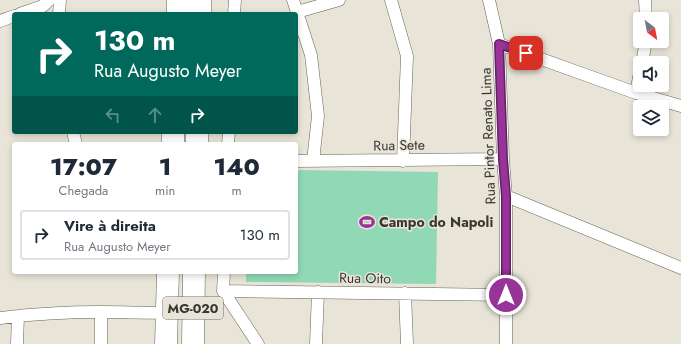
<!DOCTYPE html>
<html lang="pt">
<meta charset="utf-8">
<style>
:root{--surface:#fff;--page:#f2f2f3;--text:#1f2937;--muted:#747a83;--line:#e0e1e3}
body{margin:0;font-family:Jost,sans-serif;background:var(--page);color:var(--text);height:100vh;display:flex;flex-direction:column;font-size:15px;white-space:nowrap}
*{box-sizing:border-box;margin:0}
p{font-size:13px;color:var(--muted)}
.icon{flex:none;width:22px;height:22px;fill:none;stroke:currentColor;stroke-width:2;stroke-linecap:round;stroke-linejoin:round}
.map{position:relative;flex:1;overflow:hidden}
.panel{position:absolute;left:12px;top:142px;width:286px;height:132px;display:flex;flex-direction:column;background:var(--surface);border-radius:4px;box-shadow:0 2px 6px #0003}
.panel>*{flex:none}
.hud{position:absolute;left:12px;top:12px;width:286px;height:122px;border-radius:4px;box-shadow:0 2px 6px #0003;background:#00695c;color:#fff;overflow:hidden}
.needle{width:26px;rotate:148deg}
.buttons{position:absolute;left:633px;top:12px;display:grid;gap:8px}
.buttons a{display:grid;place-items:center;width:36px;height:36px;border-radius:4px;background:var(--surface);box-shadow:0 2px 6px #0003;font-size:20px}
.pin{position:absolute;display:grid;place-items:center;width:34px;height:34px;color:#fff;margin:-17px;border-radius:8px;box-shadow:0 2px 6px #0006}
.me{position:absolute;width:44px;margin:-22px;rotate:0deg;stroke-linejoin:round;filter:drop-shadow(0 0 3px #0008)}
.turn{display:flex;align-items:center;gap:14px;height:84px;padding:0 16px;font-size:18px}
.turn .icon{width:52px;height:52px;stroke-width:2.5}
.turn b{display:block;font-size:28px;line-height:34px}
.lanes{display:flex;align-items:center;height:38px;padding:0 16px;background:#0003;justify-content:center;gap:20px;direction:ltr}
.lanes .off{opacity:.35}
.eta{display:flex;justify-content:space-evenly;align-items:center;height:68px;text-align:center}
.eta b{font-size:24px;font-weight:800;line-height:28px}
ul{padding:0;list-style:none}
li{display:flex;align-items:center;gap:12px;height:50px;margin:0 8px 6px;padding:0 8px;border:2px solid var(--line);border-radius:4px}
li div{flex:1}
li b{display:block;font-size:15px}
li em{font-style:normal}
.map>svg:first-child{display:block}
.green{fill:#91d8b5}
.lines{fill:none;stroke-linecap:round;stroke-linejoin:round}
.street-casing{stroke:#656256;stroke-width:13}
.highway-casing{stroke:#656256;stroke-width:23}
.street{stroke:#fff;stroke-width:12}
.highway{stroke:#fff;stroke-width:22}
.route-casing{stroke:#632163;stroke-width:10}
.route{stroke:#983398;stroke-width:7}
.labels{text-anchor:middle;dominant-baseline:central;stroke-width:3;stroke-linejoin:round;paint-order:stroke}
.shield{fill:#e8e4d7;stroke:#6d6b64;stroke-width:1}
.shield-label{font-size:13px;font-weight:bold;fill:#383732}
.street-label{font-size:14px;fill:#383732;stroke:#e8e4d7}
.poi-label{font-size:14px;font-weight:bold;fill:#383732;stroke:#e8e4d7;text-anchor:start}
</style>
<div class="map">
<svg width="681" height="344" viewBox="0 0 681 344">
<rect width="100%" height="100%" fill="#e8e4d7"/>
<!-- green -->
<path class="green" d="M296 170 438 172 436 284 246 282V272H296Z"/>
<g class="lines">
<defs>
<path id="street" d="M293 0 311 55 318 116 313 161
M391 0 407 56 403 161
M489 0 499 44 503 159 506 196V344
M645 0 646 19
M297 12 339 0
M20 14 43 6 49 0
M59 14 60 0
M234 14 235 0
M0 21 14 16
M499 44 636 93 681 106
M642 63 646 41
M636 93 640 72
M73 132 76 144
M228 144 229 132
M296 161 503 159
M506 196 681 268
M223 291 506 295
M223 291 258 344
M223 291 224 272
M405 293 407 344
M101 312V344
M0 318C33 314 68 312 101 312 132 312 162 314 193 312
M17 344 18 316
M316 344 318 292"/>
<path id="highway" d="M178 14V0
M200 14V0
M173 144V132
M197 144V132
M166 344 168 272
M193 344 194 272"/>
</defs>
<!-- street casing -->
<use href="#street" class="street-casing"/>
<!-- highway casing -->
<use href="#highway" class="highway-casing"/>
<!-- street -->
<use href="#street" class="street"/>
<!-- highway -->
<use href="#highway" class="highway"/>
</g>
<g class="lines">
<defs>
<path id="route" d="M506 295V196L503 159 499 44 526 53"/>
</defs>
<!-- route casing -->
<use href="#route" class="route-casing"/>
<!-- route -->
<use href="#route" class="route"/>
</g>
<!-- icons -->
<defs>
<symbol id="stadium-bare" viewBox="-9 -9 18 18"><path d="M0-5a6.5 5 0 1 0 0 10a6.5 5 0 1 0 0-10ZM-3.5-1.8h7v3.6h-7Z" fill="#983398" stroke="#e8e4d7" stroke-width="2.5" paint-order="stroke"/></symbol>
</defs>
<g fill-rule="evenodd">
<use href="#stadium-bare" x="356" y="211" width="22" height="22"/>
</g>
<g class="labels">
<!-- shield labels -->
<rect class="shield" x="163" y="297" width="60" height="22" rx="3"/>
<g class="shield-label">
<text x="193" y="308">MG-020</text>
</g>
<!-- street labels -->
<g class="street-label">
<text transform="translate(488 136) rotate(-92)">Rua Pintor Renato Lima</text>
<text transform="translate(399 145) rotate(-1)">Rua Sete</text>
<text transform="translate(365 278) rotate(1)">Rua Oito</text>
</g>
<!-- poi labels -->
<g class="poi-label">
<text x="379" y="222">Campo do Napoli</text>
</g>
</g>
</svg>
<div class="buttons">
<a><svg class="needle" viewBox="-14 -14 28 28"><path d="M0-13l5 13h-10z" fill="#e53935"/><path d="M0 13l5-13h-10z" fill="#747a83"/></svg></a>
<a><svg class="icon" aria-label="sound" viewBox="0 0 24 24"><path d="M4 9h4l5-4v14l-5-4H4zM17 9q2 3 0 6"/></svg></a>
<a><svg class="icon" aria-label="layers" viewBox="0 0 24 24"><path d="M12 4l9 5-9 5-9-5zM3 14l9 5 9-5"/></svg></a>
</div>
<div class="pin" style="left:526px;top:53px;background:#d93025"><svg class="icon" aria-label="arrive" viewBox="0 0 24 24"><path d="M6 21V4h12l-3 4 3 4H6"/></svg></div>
<svg class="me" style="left:506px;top:295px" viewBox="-20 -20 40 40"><circle r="17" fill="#983398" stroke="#fff" stroke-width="3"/><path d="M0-11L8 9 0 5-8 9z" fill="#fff"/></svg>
<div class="hud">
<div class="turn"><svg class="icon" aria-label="right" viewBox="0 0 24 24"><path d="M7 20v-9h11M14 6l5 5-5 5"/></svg><div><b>130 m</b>Rua Augusto Meyer</div></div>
<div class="lanes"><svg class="icon off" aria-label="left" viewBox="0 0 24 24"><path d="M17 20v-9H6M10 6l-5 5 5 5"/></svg><svg class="icon off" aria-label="ahead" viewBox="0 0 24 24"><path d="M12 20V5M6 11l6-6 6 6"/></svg><svg class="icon" aria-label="right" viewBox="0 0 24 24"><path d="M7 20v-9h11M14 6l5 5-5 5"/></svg></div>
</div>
<section class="panel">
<div class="eta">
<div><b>17:07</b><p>Chegada</p></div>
<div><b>1</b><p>min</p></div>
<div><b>140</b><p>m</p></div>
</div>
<ul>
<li><svg class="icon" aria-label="right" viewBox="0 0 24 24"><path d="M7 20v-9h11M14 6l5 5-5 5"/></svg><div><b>Vire à direita</b><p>Rua Augusto Meyer</p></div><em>130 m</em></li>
</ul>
</section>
</div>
